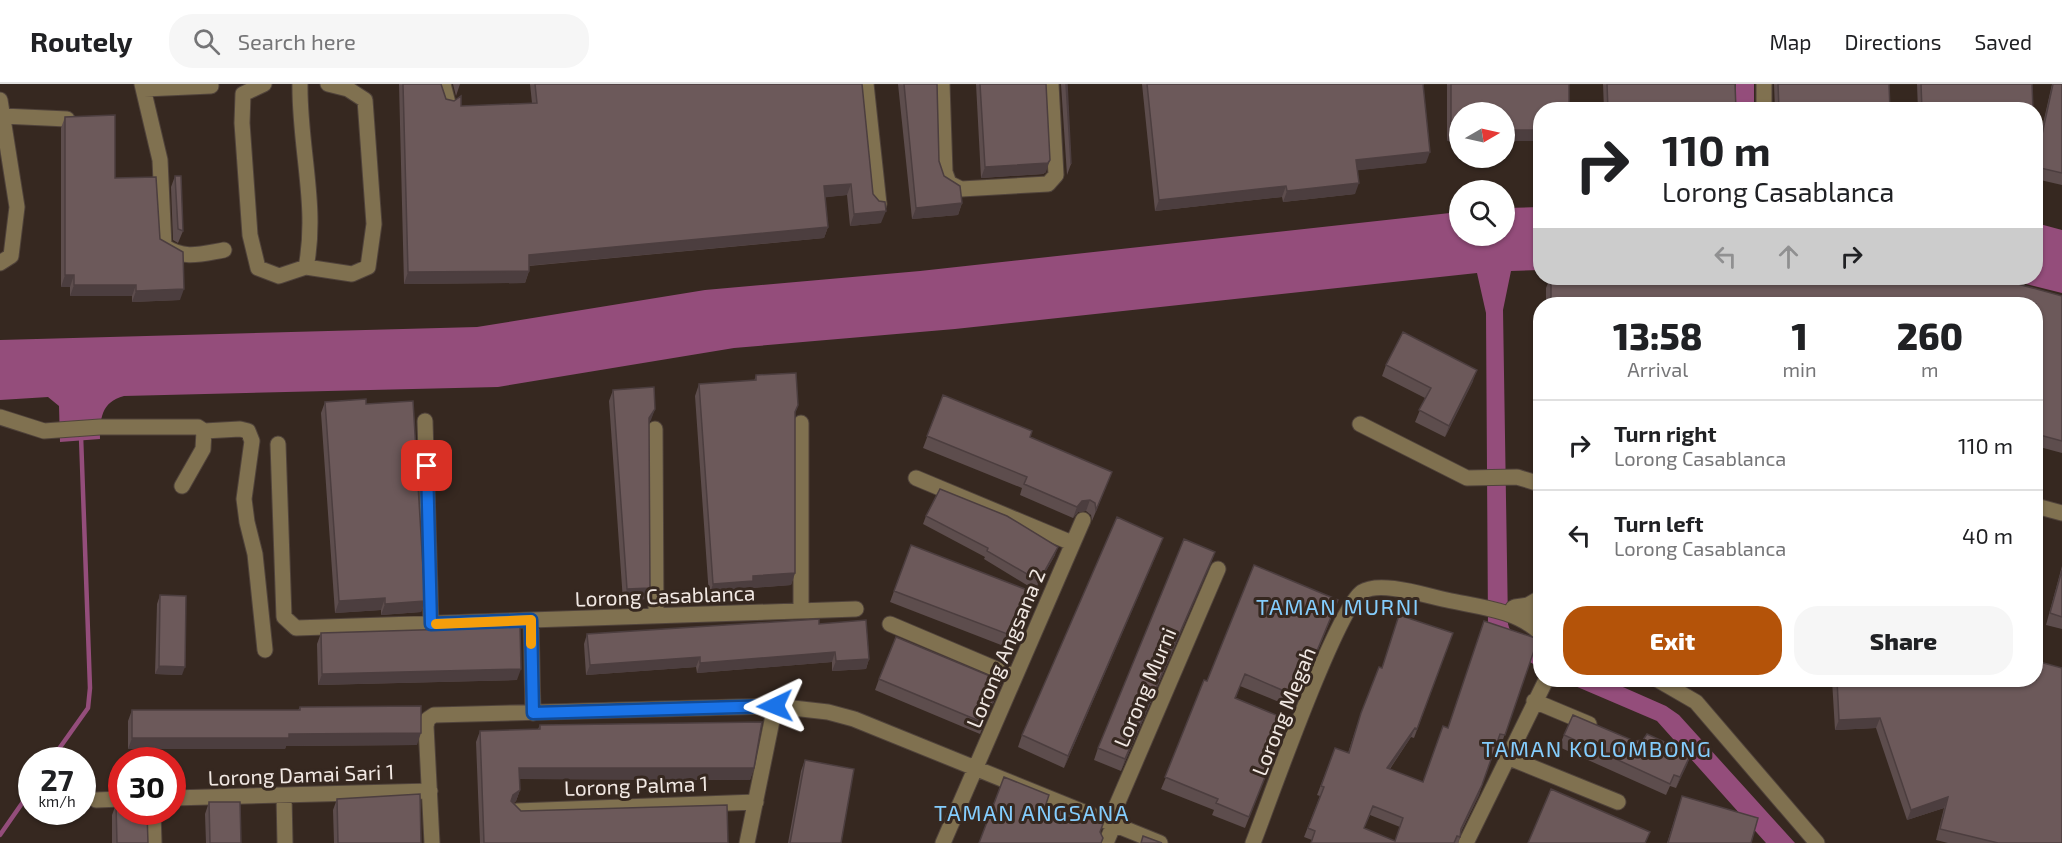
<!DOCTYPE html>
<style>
:root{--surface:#fff;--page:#f6f6f6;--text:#202124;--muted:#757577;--line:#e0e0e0;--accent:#b45309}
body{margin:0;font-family:"Exo 2",sans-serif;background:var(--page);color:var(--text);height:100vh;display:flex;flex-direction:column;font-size:22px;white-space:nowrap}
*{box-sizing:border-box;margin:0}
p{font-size:20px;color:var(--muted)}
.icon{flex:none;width:33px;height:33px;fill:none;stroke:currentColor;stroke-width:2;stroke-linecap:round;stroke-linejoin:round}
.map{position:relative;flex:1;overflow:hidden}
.drawer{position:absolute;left:1533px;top:213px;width:510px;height:390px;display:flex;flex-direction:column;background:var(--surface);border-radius:24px;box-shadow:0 2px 4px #0004}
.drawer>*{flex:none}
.hud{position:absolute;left:1533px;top:18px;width:510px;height:183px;border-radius:24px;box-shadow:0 2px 4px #0004;background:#fff;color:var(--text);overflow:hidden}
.needle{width:39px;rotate:81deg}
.fabs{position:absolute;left:1449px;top:18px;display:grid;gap:12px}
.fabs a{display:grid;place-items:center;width:66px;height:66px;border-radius:50%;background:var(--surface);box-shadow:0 2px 4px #0004;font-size:30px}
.speed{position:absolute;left:18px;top:663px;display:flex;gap:12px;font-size:30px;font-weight:700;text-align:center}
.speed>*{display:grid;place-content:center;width:78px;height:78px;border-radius:50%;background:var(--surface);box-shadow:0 2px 4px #0004;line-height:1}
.speed small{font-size:15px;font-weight:400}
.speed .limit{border:9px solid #d22;background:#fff;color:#111}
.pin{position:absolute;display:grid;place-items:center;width:51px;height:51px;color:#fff;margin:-26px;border-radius:12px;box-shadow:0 3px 9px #0006}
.me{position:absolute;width:66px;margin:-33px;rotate:268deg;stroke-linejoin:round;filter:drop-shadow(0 0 4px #0008)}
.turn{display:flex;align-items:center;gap:21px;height:126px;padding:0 30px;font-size:27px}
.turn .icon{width:78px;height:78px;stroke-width:2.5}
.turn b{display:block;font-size:42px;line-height:51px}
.lanes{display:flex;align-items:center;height:57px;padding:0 30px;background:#0003;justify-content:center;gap:30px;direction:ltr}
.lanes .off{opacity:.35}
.eta{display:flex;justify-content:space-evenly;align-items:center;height:102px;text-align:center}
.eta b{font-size:36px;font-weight:800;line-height:42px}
.action{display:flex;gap:12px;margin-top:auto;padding:12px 30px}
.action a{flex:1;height:69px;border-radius:24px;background:var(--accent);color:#fff;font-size:24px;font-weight:800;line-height:69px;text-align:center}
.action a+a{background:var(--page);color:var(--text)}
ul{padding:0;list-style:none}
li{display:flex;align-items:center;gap:18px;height:90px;padding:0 30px;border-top:2px solid var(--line)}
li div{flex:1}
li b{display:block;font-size:22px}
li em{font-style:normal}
header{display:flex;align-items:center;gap:36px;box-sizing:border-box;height:84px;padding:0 30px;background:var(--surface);border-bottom:2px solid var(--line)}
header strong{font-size:28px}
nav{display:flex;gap:33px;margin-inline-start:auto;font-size:21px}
.search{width:420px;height:54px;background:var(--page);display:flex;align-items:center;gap:15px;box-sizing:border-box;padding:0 21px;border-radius:24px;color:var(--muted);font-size:22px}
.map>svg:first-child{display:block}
.water{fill:#944d7b}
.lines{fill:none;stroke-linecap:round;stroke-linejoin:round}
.stream{stroke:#944d7b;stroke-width:4.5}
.minor-casing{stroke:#50433b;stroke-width:17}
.minor{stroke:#807150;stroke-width:15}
.wall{fill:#5d4d4d;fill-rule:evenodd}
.shaded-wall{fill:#4c3e3f}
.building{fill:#6c595a;stroke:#4c3e3f;stroke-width:1.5;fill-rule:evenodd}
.route-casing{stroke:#114b97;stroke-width:15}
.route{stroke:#1a73e8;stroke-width:10}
.slow{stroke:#f59e0b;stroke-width:10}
.labels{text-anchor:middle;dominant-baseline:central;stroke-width:6;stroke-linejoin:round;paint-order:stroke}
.street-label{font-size:21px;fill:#f1e8e3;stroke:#362820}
.neighbourhood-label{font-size:22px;letter-spacing:1.5px;fill:#84cdfd;stroke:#362820}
</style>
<header>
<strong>Routely</strong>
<div class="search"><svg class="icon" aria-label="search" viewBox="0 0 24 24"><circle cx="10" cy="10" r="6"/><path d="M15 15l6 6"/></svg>Search here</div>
<nav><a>Map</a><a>Directions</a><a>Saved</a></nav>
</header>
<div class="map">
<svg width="2062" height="759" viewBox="0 0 2062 759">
<rect width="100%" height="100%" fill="#362820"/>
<!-- water -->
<path class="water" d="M1736 0H1754V25L1735 26Z
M1540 123V186L1511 187 1503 226 1508 540C1512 556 1526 560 1540 566V584L1506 564 1488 542 1486 229 1477 189 955 245 734 264 498 303 124 312C101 318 100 335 100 355L60 358 59 322 48 313 0 316V256L477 243 705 206 920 187 1459 128 1460 152H1504L1505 124Z
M2036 139 2062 146V209L2002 194H2036Z
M1561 596H1607L1666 622 1679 631 1795 759H1766L1657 637Z"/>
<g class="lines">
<!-- stream -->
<path class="stream" d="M51 676 88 624 90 604 81 352
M0 751 32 705"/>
<defs>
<path id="minor" d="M142 0 160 76 164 162C184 176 201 170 224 166
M264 0 243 10 242 39 250 151 258 184 279 192 306 183 352 190 368 183 374 140 365 16 348 5 328 0
M300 0C299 61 318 123 306 183
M443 0 448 19
M866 0 879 120
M942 0 945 88 949 99 961 105 1048 100 1056 91 1051 0
M144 5 211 2
M0 16 17 123 11 172 0 179
M1764 26V0
M3 32 67 35
M0 333 44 347 100 343H198L204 347 203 365 182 402
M425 337 431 540
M801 339V527
M1360 340 1467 394 1517 393 1540 400
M655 345 656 532
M204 347 240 345 248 347 252 357 244 415 247 438 255 470 265 566
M278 360 284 533 296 544 856 525
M916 394 1072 459
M2036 422 2062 429
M1515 523 1528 521 1540 514
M1513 524 1540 531
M531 536 533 629
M890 540 1015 593
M1658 596 1696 618 1817 759
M1534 617 1589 640
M1507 673 1618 718
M284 711 285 759
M172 714 430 707
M96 716 122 715
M517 727 756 718
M153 728 154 759
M1109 739 1218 485
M432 759 426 642 428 635 434 631 775 622 828 628 854 635 1160 759
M747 759 775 622
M943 759 1083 436
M1106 759 1114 740
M1253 759C1269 718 1336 526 1362 508 1380 496 1427 512 1447 516 1479 523 1517 526 1540 549
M1466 759 1546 596"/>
</defs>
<!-- minor casing -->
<use href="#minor" class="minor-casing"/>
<!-- minor -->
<use href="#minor" class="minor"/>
</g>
<!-- wall -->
<path class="wall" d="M399 0H441L446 15 461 22 532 19 530 0H862L873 110 881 139 850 142 847 111 825 113 828 143 824 154 529 182V187L525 199 404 200Z
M453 0H460L456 12Z
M898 0H937L939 77 944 92 962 119 958 131 912 135Z
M976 0H1046V88L1043 90 981 94Z
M1061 0H1067L1071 80 1067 91Z
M1142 0H1423L1426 79 1357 86 1355 110 1283 118 1282 113 1155 127Z
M1447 0H1569L1540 26V57H1447Z
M1603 0H1735L1736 26H1604Z
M1774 0H1889L1890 26H1775Z
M1917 0H2032L2033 26H1918Z
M2052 0H2062V101L2036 95V71Z
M65 33 115 94 160 155 180 216 132 218V212H70V203H61V44Z
M175 92 183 147 178 159 173 156 171 103Z
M1550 194H1809L1810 197 2062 212V369L2036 362V220H1546V204Z
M1386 281 1473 297 1445 353 1415 338 1425 314 1382 292Z
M756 291 798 321 795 329V489L791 501 751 504 749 509 709 512 695 312 699 300 754 297Z
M613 306 655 325 649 339 650 504 646 515 623 517 609 317Z
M943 311 1030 353 1112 388 1092 437 1091 431 1086 427 1078 428 1073 434 1020 411 1022 404 923 364Z
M325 318 366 320 425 517 421 528 381 531V526L335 529 321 329Z
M926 432 1055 471 1035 506 984 475 985 473 923 440Z
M1163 454 1064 684 1018 663 1022 651Z
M911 461 1035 509 1014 566 890 518Z
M1215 468 1121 687 1094 676 1098 664Z
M2062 482V545L2046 541Z
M160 511 182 591 155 590 157 520Z
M1334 527 1294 624 1240 602 1236 614 1288 636 1245 744 1212 731 1214 726 1161 705 1207 597Z
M819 540 869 575 866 585 832 587V578L697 589 696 583 586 591 584 560 587 550Z
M321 549 517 596 318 601 317 560Z
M1453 549 1414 654 1411 653 1390 685 1423 698 1448 644 1538 555 1501 661 1496 659 1479 711 1461 748 1460 753 1458 759H1311L1312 756 1304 753 1320 712 1317 711 1335 664 1348 669 1358 638 1379 583 1382 584ZM1370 731 1400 743 1395 757 1364 744Z
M2038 579 2062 759H1948L1936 756 1944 724 1907 736 1876 644 1835 646 1832 596H2036Z
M879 595 1002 597 980 650 875 606Z
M300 623 417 661 286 662 285 665H128V637L132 626H298Z
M540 641 754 684 750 696 520 695V706L516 717 514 719 521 727 728 759H480L476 658 480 647 538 645Z
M1564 651 1634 657 1691 670 1676 704 1670 702 1666 711 1559 663Z
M805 676 841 759H788L801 687Z
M1682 712 1751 759H1667Z
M337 715 421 759H334L333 726Z
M209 718 241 759H206L205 730Z
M116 720 148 759H112V731Z"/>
<!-- shaded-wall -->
<path class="shaded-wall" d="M1451 45 1460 46V57H1447Z
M1504 46H1540V57H1504Z
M1430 68 1426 79 1352 87 1356 76Z
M1050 76 1046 88 1043 90 981 94 985 83Z
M1359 99 1355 110 1283 118 1287 107Z
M851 100 847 111 820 114 824 102Z
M1286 102 1282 113 1155 127 1159 116Z
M962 119 958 131 912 135 916 124Z
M886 127 881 139 850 142 854 130Z
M828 143 824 154 525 182 529 171Z
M529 187 525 199 404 200 408 188Z
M65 191H74L70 203H61Z
M74 201H136L132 212H70Z
M184 205 180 216 132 218 136 207Z
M1477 286 1473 297 1445 353 1449 342Z
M655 325 651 336 645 345 649 334Z
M1090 416 1086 427 1078 428 1073 434 1077 423 1082 417Z
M1163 454 1159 465 1064 684 1068 672Z
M1058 463 1055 471 1035 506 1039 497Z
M1215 468 1211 479 1121 687 1125 675Z
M795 489 791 501 751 504 749 509 709 512 713 500 753 492Z
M650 504 646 515 623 517 627 505Z
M385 514 381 526 335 529 339 517Z
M1338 516 1334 527 1294 624 1298 613Z
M425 517 421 528 381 531 385 520Z
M835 568 832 578 697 589 700 579Z
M700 573 696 583 586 591 590 581Z
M869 575 866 585 832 587 836 577Z
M159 582 185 583 182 591 155 590Z
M521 585 517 596 318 601 322 590Z
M1002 597 998 608 980 650 984 639Z
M1880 634 1876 644 1835 646 1839 636Z
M1415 644 1411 653 1384 693 1387 684Z
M421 649 417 661 286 662 285 665H128L132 654 289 650Z
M1691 670 1687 681 1676 704 1680 693Z
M519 684H754L750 696 515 695Z
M1482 701 1479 711 1457 755 1461 745Z
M520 706 516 717 509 722 513 711Z
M1948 713 1944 724 1907 736 1911 726Z"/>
<!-- building -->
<path class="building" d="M403 0H441L446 15 454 17 461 12V22L537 19 535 0H862L873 110 879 117 885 118 886 127 854 130 851 100 824 102 828 143 529 171V187L408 188Z
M904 0H937L939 77 944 92 960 102 962 119 916 124Z
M980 0H1046L1050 76 1048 79 985 83Z
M1066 0H1067L1071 80Z
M1147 0H1423L1430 68 1356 76 1359 99 1287 107 1286 102 1159 116Z
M1451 0H1569V26H1540V46H1504V28H1460V46L1451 45Z
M1607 0H1735L1736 26H1608Z
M1778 0H1889L1890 26H1779Z
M1921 0H2032L2033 26H1922Z
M2053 0H2062V89L2036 83V78Z
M115 31V94L156 93 160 155 183 168 184 205 136 207V201H74V191H65V33Z
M175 92H181L183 147 178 145Z
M1551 194H1809L1810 197 1905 194H1996L2062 212V357L2036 350V353V220H1551Z
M1403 248 1477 286 1449 342 1419 326 1431 304 1386 281Z
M796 289 798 321 795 328V489L753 492V497L713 500 699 300 756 296V291Z
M654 303 655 325 649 334 650 504 627 505 613 306Z
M943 311 1032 347 1030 353 1112 388 1096 426 1095 419 1090 416 1082 417 1077 423 1024 400 1027 393 927 352Z
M366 315V320L413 317 425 517 385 520V514L339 517 325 318Z
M940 405 1007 432 1058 463 1039 497 987 467 988 464 926 432Z
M1117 433 1163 454 1068 672 1022 651Z
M1184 455 1215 468 1125 675 1098 664Z
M911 461 1035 509 1018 554 894 507Z
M1254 481 1338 516 1298 613 1245 590 1235 614 1288 636 1249 733 1216 719 1218 715 1165 693 1204 596 1207 597Z
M2062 486V533L2050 529Z
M160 511 186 512 185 583 159 582Z
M1399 531 1453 549 1417 645 1415 644 1387 684 1423 698 1443 642 1448 644 1484 537 1538 555 1505 651 1500 650 1482 701 1461 745 1460 753 1457 752 1454 759H1311L1315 747 1308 744 1324 703 1321 702 1335 664 1349 669 1361 629 1379 583 1382 584ZM1373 722 1403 734 1395 757 1364 744Z
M819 535V540L866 536 869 575 836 577 835 568 700 579V573L590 581 587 550Z
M520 543 521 585 322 590 321 549Z
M896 553 1002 597 984 639 879 595Z
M2036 577 2062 584V759H1998L1940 745 1948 713 1911 726 1880 634 1839 636 1837 596H2036Z
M421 622V649L289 650V654H132V626H300V623Z
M1573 631 1634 657 1643 656 1647 650 1691 670 1680 693 1674 691 1670 700 1564 651Z
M762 638 754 684H519L520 706 513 711 511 717 521 727 727 721 728 759H484L480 647 540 645V641Z
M805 676 854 685 841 759H790Z
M1004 693 1049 711 1046 720 1103 740 1100 748 1103 754 1101 759H979Z
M1551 705 1650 748 1645 759H1528Z
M420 710 421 759H338L337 715Z
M1682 712 1758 734 1751 759H1668Z
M209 718H240L241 759H210Z
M116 720H122V728H147L148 759H117Z
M1143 752 1162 759H1141Z"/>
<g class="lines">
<defs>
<path id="route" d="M427 382 431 540 531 536 533 629 775 622"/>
</defs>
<!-- route casing -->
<use href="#route" class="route-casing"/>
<!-- route -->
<use href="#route" class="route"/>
<!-- slow -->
<path class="slow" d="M436 540 531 536V560"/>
</g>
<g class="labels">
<!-- street labels -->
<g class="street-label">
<text transform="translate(665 511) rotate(-2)">Lorong Casablanca</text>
<text transform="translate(1005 564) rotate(-67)">Lorong Angsana 2</text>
<text transform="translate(1144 603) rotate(-67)">Lorong Murni</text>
<text transform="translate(1283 627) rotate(-68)">Lorong Megah</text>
<text transform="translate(301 690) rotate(-2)">Lorong Damai Sari 1</text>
<text transform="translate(636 701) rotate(-2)">Lorong Palma 1</text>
</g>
<!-- neighbourhood labels -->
<g class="neighbourhood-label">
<text x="1338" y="522">TAMAN MURNI</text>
<text x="1597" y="664">TAMAN KOLOMBONG</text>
<text x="1032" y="728">TAMAN ANGSANA</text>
</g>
</g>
</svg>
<div class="fabs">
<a><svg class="needle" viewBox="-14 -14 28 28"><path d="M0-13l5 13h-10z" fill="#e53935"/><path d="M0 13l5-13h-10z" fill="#757577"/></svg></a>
<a><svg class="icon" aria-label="search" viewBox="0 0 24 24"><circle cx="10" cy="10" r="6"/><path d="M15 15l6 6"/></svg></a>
</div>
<div class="speed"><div>27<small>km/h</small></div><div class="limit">30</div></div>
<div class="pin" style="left:427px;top:382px;background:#d93025"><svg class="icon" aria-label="arrive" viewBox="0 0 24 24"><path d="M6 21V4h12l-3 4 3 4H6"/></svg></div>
<svg class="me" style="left:775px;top:622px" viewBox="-20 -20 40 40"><path d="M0-17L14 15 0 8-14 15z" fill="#1a73e8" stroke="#fff" stroke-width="4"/></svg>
<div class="hud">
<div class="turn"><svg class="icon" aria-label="right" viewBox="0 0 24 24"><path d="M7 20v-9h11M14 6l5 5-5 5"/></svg><div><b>110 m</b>Lorong Casablanca</div></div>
<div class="lanes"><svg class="icon off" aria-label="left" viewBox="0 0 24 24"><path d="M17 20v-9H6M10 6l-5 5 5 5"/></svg><svg class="icon off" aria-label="ahead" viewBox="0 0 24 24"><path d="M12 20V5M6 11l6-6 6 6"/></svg><svg class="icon" aria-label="right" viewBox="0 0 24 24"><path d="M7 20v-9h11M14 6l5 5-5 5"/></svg></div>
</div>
<section class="drawer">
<div class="eta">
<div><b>13:58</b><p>Arrival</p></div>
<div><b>1</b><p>min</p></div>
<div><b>260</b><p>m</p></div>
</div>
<ul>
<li><svg class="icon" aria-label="right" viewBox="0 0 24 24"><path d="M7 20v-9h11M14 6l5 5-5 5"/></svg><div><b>Turn right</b><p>Lorong Casablanca</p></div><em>110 m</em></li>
<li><svg class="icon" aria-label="left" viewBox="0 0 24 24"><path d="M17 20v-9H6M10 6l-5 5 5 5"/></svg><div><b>Turn left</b><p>Lorong Casablanca</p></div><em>40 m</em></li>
</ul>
<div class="action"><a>Exit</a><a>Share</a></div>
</section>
</div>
